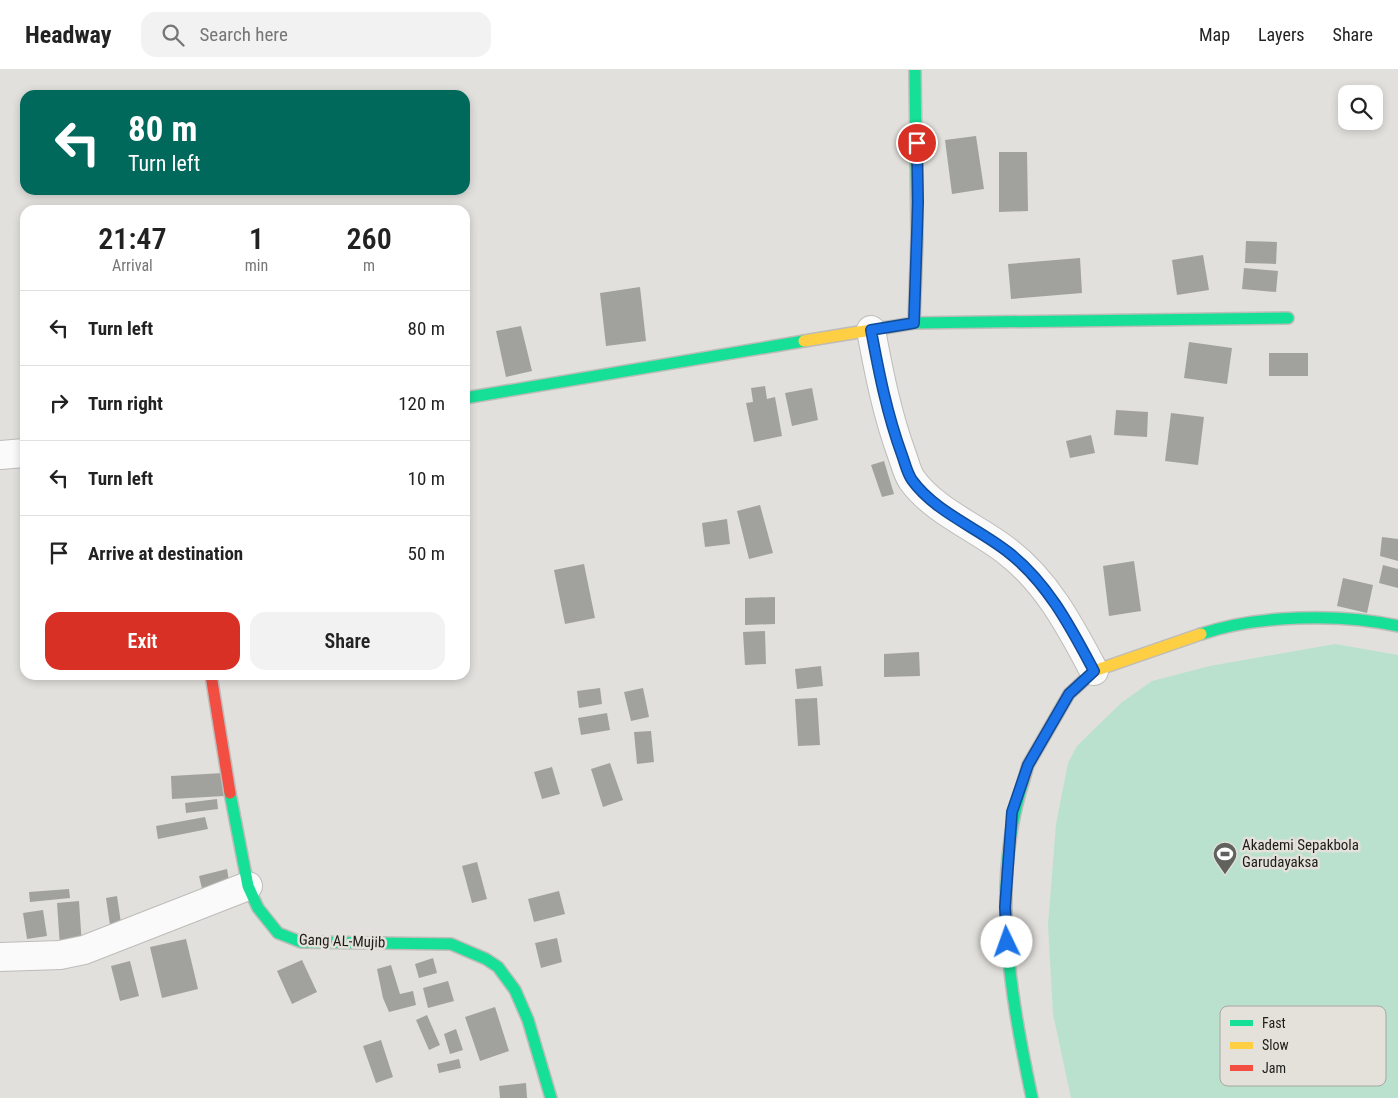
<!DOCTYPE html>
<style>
:root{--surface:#fff;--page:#f2f2f2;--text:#222;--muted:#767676;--line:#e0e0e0;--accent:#d93025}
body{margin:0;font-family:"Roboto Condensed",sans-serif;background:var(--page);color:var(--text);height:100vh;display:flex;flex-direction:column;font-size:19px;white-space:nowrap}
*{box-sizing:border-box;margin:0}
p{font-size:16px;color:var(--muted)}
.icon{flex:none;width:28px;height:28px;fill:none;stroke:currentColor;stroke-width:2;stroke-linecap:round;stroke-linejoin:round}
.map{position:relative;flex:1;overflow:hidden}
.drawer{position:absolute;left:20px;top:135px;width:450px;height:475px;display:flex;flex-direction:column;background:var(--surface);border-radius:15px;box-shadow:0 2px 8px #0003}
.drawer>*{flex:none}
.guide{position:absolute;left:20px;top:20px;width:450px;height:105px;border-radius:15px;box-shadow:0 2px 8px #0003;background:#00695c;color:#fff;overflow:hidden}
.fabs{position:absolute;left:1338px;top:15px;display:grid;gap:10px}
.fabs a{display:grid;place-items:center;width:45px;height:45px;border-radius:10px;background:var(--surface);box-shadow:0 2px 8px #0003;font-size:25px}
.pin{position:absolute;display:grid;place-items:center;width:42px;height:42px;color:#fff;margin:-21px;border:2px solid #fff;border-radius:50%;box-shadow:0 1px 5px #0007}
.me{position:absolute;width:55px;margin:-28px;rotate:357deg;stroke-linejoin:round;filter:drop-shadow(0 0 4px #0008)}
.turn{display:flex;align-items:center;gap:18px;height:105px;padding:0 25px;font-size:22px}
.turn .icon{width:65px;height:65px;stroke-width:2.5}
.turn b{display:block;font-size:35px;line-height:42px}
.eta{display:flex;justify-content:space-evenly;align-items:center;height:85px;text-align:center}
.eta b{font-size:30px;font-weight:600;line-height:35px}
.action{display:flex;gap:10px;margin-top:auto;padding:10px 25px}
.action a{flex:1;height:58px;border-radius:15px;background:var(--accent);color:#fff;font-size:20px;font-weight:600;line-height:58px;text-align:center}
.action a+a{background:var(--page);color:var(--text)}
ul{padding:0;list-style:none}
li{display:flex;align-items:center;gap:15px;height:75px;padding:0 25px;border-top:1px solid var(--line)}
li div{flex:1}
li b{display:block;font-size:19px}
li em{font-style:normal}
header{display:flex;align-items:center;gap:30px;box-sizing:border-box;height:70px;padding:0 25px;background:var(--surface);border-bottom:1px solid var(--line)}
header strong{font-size:24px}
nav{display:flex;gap:28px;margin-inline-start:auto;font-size:18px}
.search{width:350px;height:45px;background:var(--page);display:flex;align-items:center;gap:12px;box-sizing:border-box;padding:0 18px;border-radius:15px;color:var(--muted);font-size:19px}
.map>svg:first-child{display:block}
.green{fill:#b9e1cd}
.building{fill:#a1a19e}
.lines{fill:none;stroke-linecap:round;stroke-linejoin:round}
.street-casing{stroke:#bdbcb9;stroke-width:30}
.fast-casing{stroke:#bdbcb9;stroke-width:14}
.slow-casing{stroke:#bdbcb9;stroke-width:14}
.jam-casing{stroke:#bdbcb9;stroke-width:14}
.street{stroke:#fafafa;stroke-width:28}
.fast{stroke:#16e098;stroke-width:11}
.slow{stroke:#ffcf43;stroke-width:11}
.jam{stroke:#f24e42;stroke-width:11}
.route-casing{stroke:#114b97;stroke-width:12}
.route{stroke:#1a73e8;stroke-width:9}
.labels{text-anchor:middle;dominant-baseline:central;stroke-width:5;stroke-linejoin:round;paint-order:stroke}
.poi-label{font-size:15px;fill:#1c1c19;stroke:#e3e1da;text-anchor:start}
.street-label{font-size:15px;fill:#1c1c19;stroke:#e3e1da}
.key{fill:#e3e1da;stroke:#a7a6a0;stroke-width:1}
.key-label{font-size:14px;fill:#1c1c19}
</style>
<header>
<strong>Headway</strong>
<div class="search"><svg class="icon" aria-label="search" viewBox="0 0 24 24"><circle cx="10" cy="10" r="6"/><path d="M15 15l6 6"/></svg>Search here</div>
<nav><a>Map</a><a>Layers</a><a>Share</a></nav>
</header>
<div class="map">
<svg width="1398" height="1028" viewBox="0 0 1398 1028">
<rect width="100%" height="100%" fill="#e1e0dc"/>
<!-- green -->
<path class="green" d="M1335 574 1398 585V1028H1071L1053 944 1048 855 1056 754 1068 693 1077 676 1121 633 1152 611 1210 596Z"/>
<!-- building -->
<path class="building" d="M976 66 984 119 952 124 945 70Z
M999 82H1027L1028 141 999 142Z
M1246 171 1277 172 1276 194 1245 193Z
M1203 185 1209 220 1177 225 1172 190Z
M1080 188 1082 223 1011 229 1008 194Z
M1244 198 1278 201 1276 222 1242 219Z
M640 217 646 271 606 276 600 223Z
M521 256 532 301 506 307 496 261Z
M1189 272 1232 278 1227 314 1184 308Z
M1269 283H1308V306H1269Z
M765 316 767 329 775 327 782 366 754 372 746 333 753 332 751 318Z
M812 318 818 350 792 356 785 323Z
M1116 340 1148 342 1147 367 1114 365Z
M1171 343 1204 347 1198 395 1165 391Z
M1091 365 1095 383 1070 388 1066 371Z
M884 391 894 424 882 427 871 395Z
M760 435 773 483 749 489 737 441Z
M727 449 730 474 705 477 702 453Z
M1382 467 1398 469V491L1380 486Z
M1134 491 1141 541 1109 546 1103 496Z
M584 494 595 548 565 554 554 500Z
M1383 495 1398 499V518L1379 513Z
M1343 508 1373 515 1367 543 1337 536Z
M775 527V554L745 555V528Z
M765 561 766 594 745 595 743 562Z
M919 582 920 606 884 607V584Z
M821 596 823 616 797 619 795 599Z
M600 618 602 634 579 638 577 621Z
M643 618 649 647 631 651 624 622Z
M817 628 820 675 798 676 795 629Z
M607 643 610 660 581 665 578 648Z
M651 661 654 692 637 694 634 662Z
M610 693 623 730 603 737 591 699Z
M552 697 560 724 542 729 534 702Z
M223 703 224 726 172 729 171 706Z
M217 729 218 739 186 743 185 733Z
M205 747 208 759 158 769 156 756Z
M477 792 487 829 472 833 462 796Z
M227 799 230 817 203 823 199 806Z
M69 819 70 828 30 832 29 822Z
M559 821 565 844 534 852 528 829Z
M117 826 122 860 111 862 106 828Z
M79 831 82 876 60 877 57 833Z
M43 840 47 866 27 869 23 843Z
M557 868 562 892 541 898 535 873Z
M186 869 198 919 162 928 150 877Z
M433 888 437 903 419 908 415 894Z
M302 890 317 922 292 934 277 901Z
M130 891 139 926 120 931 111 896Z
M391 895 400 924 413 921 416 935 389 942 383 928 377 899Z
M448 911 454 931 428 938 423 918Z
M495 937 509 981 480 991 465 947Z
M427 945 440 975 429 980 416 950Z
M456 959 463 980 450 984 444 964Z
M381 970 393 1007 376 1013 363 976Z
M459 989 461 998 439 1003 437 994Z
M526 1013 527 1028H500L499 1016Z"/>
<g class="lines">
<defs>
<path id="street" d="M871 260C879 303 887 344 902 385 905 393 907 403 912 410 935 442 978 458 1008 482 1048 513 1071 558 1094 601
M0 385 25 383
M0 887 60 885 84 880 248 816"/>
<path id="fast" d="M915 0 917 167
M914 253 1288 248
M465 328 804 271
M1201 564C1257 545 1340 543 1398 556
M1024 709C990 813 1010 923 1032 1028
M230 723 248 816 258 838 278 863 301 872 451 874 486 889 498 897 515 920 528 950 551 1028"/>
<path id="slow" d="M804 271 914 253 917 167
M1024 709 1028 695 1069 624 1094 601 1201 564"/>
<path id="jam" d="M211 605 230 723"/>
</defs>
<!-- street casing -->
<use href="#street" class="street-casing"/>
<!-- fast casing -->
<use href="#fast" class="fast-casing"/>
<!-- slow casing -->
<use href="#slow" class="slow-casing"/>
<!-- jam casing -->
<use href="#jam" class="jam-casing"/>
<!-- street -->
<use href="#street" class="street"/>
<!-- fast -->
<use href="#fast" class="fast"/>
<!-- slow -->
<use href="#slow" class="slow"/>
<!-- jam -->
<use href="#jam" class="jam"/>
</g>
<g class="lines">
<defs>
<path id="route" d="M917 73 918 132 914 253 871 260C879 303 887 344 902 385 905 393 907 403 912 410 935 442 978 458 1008 482 1048 513 1071 558 1094 601L1069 624 1028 695 1012 742 1005 837 1007 872"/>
</defs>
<!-- route casing -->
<use href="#route" class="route-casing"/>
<!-- route -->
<use href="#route" class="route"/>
</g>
<!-- icons -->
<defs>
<symbol id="stadium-pin" viewBox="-11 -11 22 30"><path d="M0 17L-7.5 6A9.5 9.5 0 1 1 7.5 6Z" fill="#61615d" stroke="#e3e1da"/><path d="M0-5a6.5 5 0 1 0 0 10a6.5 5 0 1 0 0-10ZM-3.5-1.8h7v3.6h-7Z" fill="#fff"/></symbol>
</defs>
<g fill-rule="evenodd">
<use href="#stadium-pin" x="1211" y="770" width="28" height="38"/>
</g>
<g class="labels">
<!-- poi labels -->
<g class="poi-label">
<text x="1242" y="775">Akademi Sepakbola<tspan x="1242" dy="17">Garudayaksa</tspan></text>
</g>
<!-- street labels -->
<g class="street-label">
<text transform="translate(342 871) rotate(2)">Gang AL-Mujib</text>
</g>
</g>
<!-- legend -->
<rect x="1220" y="936" width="166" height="80" rx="8" class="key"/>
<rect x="1230" y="950" width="23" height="6" fill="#16e098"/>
<rect x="1230" y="972" width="23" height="7" fill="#ffcf43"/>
<rect x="1230" y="995" width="23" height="6" fill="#f24e42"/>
<g class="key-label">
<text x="1262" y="958">Fast</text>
<text x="1262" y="980">Slow</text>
<text x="1262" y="1003">Jam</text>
</g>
</svg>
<div class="fabs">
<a><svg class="icon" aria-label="search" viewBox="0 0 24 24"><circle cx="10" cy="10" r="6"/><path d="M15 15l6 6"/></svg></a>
</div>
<div class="pin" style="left:917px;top:73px;background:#d93025"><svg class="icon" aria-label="arrive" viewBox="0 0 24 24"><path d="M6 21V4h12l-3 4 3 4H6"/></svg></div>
<svg class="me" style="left:1007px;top:872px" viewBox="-20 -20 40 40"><circle r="19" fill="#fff"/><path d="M0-13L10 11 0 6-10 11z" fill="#1a73e8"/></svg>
<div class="guide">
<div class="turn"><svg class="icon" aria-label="left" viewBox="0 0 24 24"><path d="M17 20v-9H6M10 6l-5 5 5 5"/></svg><div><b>80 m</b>Turn left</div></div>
</div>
<section class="drawer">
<div class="eta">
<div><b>21:47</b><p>Arrival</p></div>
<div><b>1</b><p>min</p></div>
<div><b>260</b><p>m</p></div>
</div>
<ul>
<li><svg class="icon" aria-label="left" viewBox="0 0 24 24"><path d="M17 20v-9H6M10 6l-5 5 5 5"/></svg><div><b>Turn left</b></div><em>80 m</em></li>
<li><svg class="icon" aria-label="right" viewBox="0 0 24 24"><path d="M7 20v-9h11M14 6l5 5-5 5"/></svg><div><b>Turn right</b></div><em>120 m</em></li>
<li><svg class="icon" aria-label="left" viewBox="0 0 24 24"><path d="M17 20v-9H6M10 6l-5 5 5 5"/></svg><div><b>Turn left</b></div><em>10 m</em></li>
<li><svg class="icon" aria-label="arrive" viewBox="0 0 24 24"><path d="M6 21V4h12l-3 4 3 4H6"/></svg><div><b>Arrive at destination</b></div><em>50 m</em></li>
</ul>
<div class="action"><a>Exit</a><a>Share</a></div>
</section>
</div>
